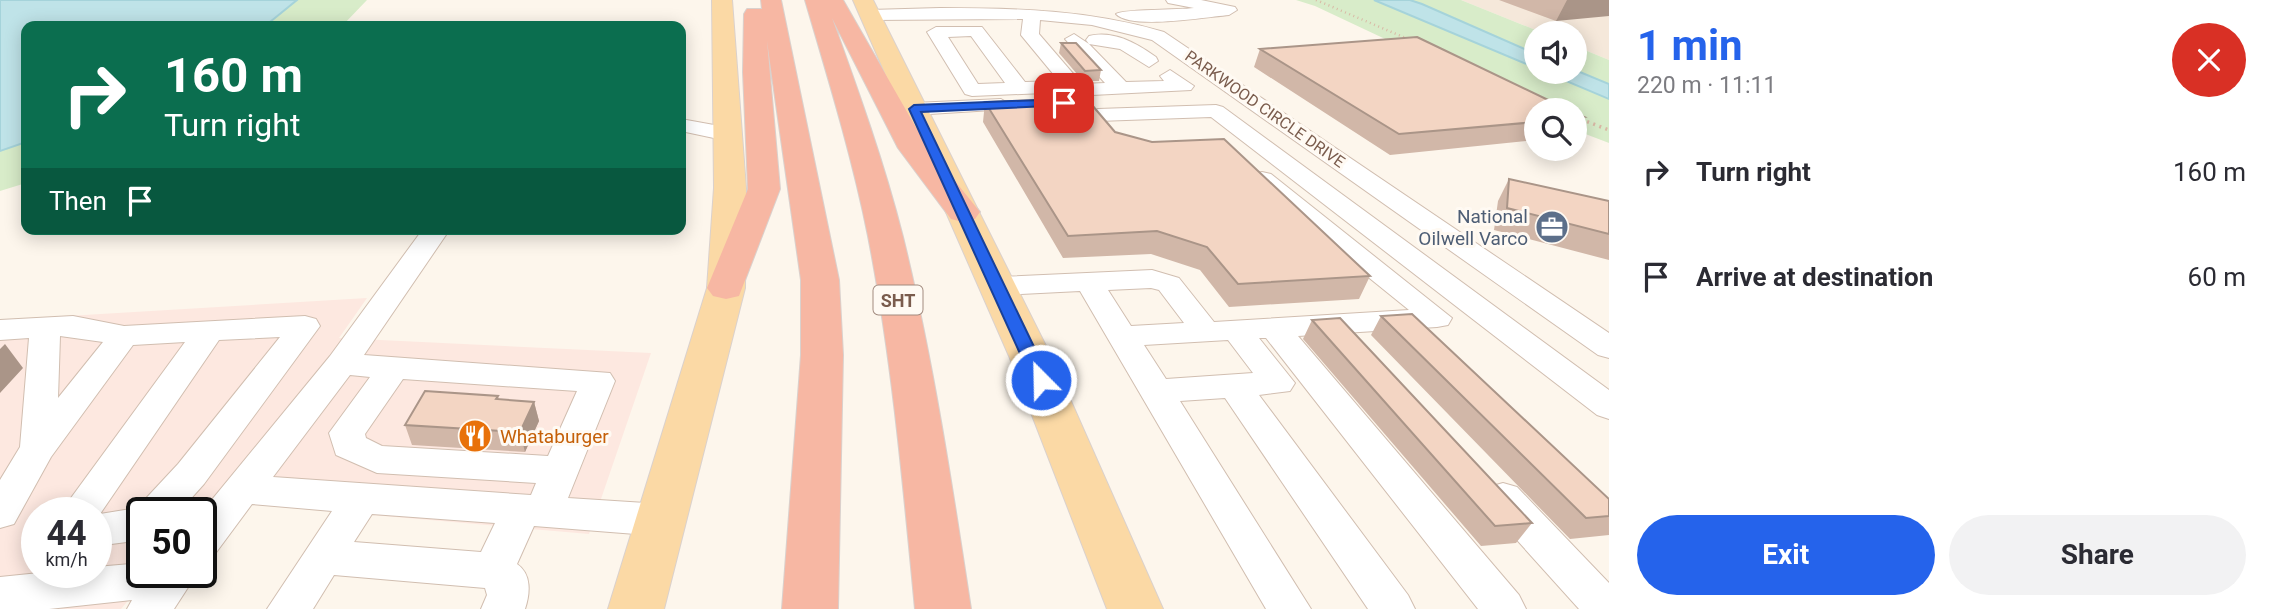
<!DOCTYPE html>
<meta charset="utf-8">
<style>
:root{--surface:#fff;--page:#f2f2f3;--text:#2b2b33;--muted:#7c7c81;--accent:#2563eb}
body{margin:0;font-family:Roboto,sans-serif;background:var(--page);color:var(--text);height:100vh;display:flex;flex-direction:column;font-size:26px;white-space:nowrap}
*{box-sizing:border-box;margin:0}
p{font-size:23px;color:var(--muted)}
.icon{flex:none;width:38px;height:38px;fill:none;stroke:currentColor;stroke-width:2;stroke-linecap:round;stroke-linejoin:round}
.map{position:relative;flex:1;overflow:hidden}
.sheet{display:flex;flex-direction:column;background:var(--surface);width:665px}
.sheet>*{flex:none}
.hud{position:absolute;left:21px;top:21px;width:665px;height:214px;border-radius:14px;box-shadow:0 4px 18px #0003;background:#0b6e4f;color:#fff;overflow:hidden}
.controls{position:absolute;left:1524px;top:21px;display:grid;gap:14px}
.controls a{display:grid;place-items:center;width:63px;height:63px;border-radius:50%;background:var(--surface);box-shadow:0 4px 18px #0003;font-size:35px}
.speed{position:absolute;left:21px;top:497px;display:flex;gap:14px;font-size:35px;font-weight:700;text-align:center}
.speed>*{display:grid;place-content:center;width:91px;height:91px;border-radius:50%;background:var(--surface);box-shadow:0 4px 18px #0003;line-height:1}
.speed small{font-size:18px;font-weight:400}
.speed .limit{border:4px solid #111;border-radius:10px;background:#fff;color:#111}
.pin{position:absolute;display:grid;place-items:center;width:60px;height:60px;color:#fff;margin:-30px;border-radius:14px;box-shadow:0 4px 10px #0006}
.me{position:absolute;width:77px;margin:-38px;rotate:337deg;stroke-linejoin:round;filter:drop-shadow(0 0 5px #0008)}
.turn{display:flex;align-items:center;gap:24px;height:147px;padding:0 28px;font-size:32px}
.turn .icon{width:91px;height:91px;stroke-width:2.5}
.turn b{display:block;font-size:49px;line-height:60px}
.then{display:flex;align-items:center;height:66px;padding:0 28px;background:#0003;gap:14px;font-size:26px}
.round{display:grid;place-items:center;flex:none;width:74px;height:74px;border-radius:37px;background:var(--page)}
.head{display:flex;align-items:center;justify-content:space-between;height:119px;padding:0 28px}
h1{font-size:42px;font-weight:700;line-height:52px;color:var(--accent)}
.cta{display:flex;gap:14px;margin-top:auto;padding:14px 28px}
.cta a{flex:1;height:80px;border-radius:42px;background:var(--accent);color:#fff;font-size:28px;font-weight:700;line-height:80px;text-align:center}
.cta a+a{background:var(--page);color:var(--text)}
ul{padding:0;list-style:none}
li{display:flex;align-items:center;gap:21px;height:105px;padding:0 28px}
li div{flex:1}
li b{display:block;font-size:26px}
li em{font-style:normal}
main{display:flex;flex:1;min-height:0}
.map>svg:first-child{display:block}
.residential{fill:#f5e8da}
.commercial{fill:#fde8e0;fill-rule:evenodd}
.green{fill:#d8ecc9}
.water{fill:#bfe3e8;stroke:#a5d3da;stroke-width:2}
.lines{fill:none;stroke-linecap:round;stroke-linejoin:round}
.minor-casing{stroke:#d1beb0;stroke-width:2}
.major-casing{stroke:#dad1cd;stroke-width:2}
.highway-casing{stroke:#dad1cd;stroke-width:2}
.path-far1{stroke:#d9b8a5;stroke-width:2.5;stroke-dasharray:1 3.5;stroke-linecap:butt}
.path{stroke:#d9b8a5;stroke-width:3.5;stroke-dasharray:2 4.5;stroke-linecap:butt}
.minor{fill:#fff;fill-rule:evenodd}
.major{fill:#fbd9a5;fill-rule:evenodd}
.highway{fill:#f7b7a3;fill-rule:evenodd}
.wall{fill:#d1b7a8}
.shaded-wall{fill:#aa9588}
.building{fill:#f3d5c3;stroke:#aa9588;stroke-width:2}
.route{fill:#2563eb;stroke:#184099;stroke-width:2}
.labels{text-anchor:middle;dominant-baseline:central;stroke-width:6;stroke-linejoin:round;paint-order:stroke}
.far-street-label{font-size:16px;fill:#7a5c4d;stroke:#fffaf3}
.shield{fill:#fffaf3;stroke:#a28b7f;stroke-width:2}
.shield-label{font-size:18px;font-weight:bold;fill:#7a5c4d}
.service-label{font-size:19px;fill:#4e5e75;stroke:#fffaf3;text-anchor:end}
.food-label{font-size:19px;fill:#c56008;stroke:#fffaf3;text-anchor:start}
</style>
<main>
<div class="map">
<svg width="1609" height="609" viewBox="0 0 1609 609">
<rect width="100%" height="100%" fill="#fdf6ec"/>
<!-- residential -->
<path class="residential" d="M1461 0H1609V60L1575 46V33H1543Z"/>
<!-- commercial -->
<path class="commercial" d="M367 298 339 338 651 353 589 534 212 501 201 513H142V572H152L121 609H0V320ZM37 513H96V572H37Z"/>
<!-- green -->
<path class="green" d="M0 0H367L342 26H26V183L0 191Z
M1296 0H1461L1543 33H1536V72H1575V46L1609 60V143L1575 130V110H1536L1315 6Z"/>
<!-- water -->
<path class="water" d="M0 0H297L265 26H26V142L0 151Z
M1374 0H1410L1422 4 1536 54V68Z
M1575 70 1609 84V99L1545 72Z"/>
<g class="lines">
<defs>
<path id="minor" d="M1166 0H1201L1235 7 1237 10 1229 15C1206 17 1131 30 1116 14 1121 9 1180 10 1194 8L1168 3Z
M940 8C1017 8 1090 10 1164 32L1609 333V358L1598 355 1152 40 1092 25 1040 20 1039 34 1082 84 1105 83 1065 39 1074 34 1089 44 1086 40 1089 36C1114 30 1136 43 1156 57L1158 61 1149 67 1120 49 1089 44 1126 82 1164 81 1160 76 1170 70 1194 86 1191 90 1092 95 1090 101C1079 104 1075 101 1068 92L972 96 965 94 927 32 936 27H982L1025 82 1059 81 1021 35 1023 19 870 20 862 15 870 10ZM971 36 1005 83 978 84 948 37Z
M1001 99 1011 105 1008 109 914 115 904 109 914 103Z
M1216 105 1223 107 1609 390V419L1597 415 1211 117 1098 121 1087 115 1098 109Z
M681 119 736 129 739 134 728 141 681 131Z
M1262 172 1271 174 1452 318 1448 325 1437 327 1298 336 1519 595 1526 609H1478L1266 338H1259L1295 383 1290 391 1259 395 1408 595 1415 609H1368L1225 398 1180 401 1311 609H1266L1080 291 999 295 989 292 985 286 989 280 999 277 1152 270 1179 278 1214 322 1409 310 1253 184 1250 179 1253 174ZM1151 288 1159 290 1184 323 1131 326 1108 290ZM1228 340 1253 373 1166 379 1144 345Z
M423 229H450L364 355 610 373 615 381 568 498 661 504 675 509 681 520 675 531 661 536 534 526 517 564C532 574 530 594 525 609H481L487 595 485 588 334 575 313 609H267L332 511 252 504 215 554 201 558V513L330 356ZM350 375 370 377 329 433 336 455 377 473 536 483 531 495 273 477ZM403 379 577 391 548 456 382 446 366 438 365 434ZM372 514 495 523 481 552 354 542Z
M73 316 124 326 305 316 316 319 320 326 204 484 178 513H142V540L96 546V513H60L185 342 133 345 51 457 14 524 0 528V480L20 447 29 338 0 340V320ZM60 336 103 342 58 398ZM280 337 178 464 137 508 100 514 219 340Z
M1503 483 1517 487 1609 583V609H1579L1489 509 1484 498 1489 487Z
M142 563V572H198L174 609H127L132 600 49 609H0V577L49 572H96V567Z"/>
<path id="major" d="M712 0H732L746 188 745 288 664 609H608L707 288 714 188Z
M853 0H873L1051 356 1163 609H1107L1009 356Z"/>
<path id="highway" d="M761 0H781L839 280 843 355 838 609H782L801 355V280L767 41 780 189 739 296 726 299 713 296 707 288 748 189 743 72 744 14 747 9H762Z
M805 0H843L926 145 980 212 975 219 963 222 951 219 898 148 832 18C858 90 884 162 903 237 933 359 952 484 971 609H915C903 484 892 359 868 236 852 156 828 78 805 0Z"/>
</defs>
<!-- minor casing -->
<use href="#minor" class="minor-casing"/>
<!-- major casing -->
<use href="#major" class="major-casing"/>
<!-- highway casing -->
<use href="#highway" class="highway-casing"/>
<!-- path-far1 -->
<path class="path-far1" d="M1316 0 1408 39"/>
<!-- path -->
<path class="path" d="M1575 117 1609 130"/>
<!-- minor -->
<use href="#minor" class="minor"/>
<!-- major -->
<use href="#major" class="major"/>
<!-- highway -->
<use href="#highway" class="highway"/>
</g>
<!-- wall -->
<path class="wall" d="M1499 0H1609L1556 21Z
M1061 43 1101 70 1099 81H1083L1059 53Z
M1260 49 1536 110V140L1390 155 1254 67Z
M985 102 1115 132 1370 276 1359 299 1229 307 1200 270 1151 254 1063 258 983 122Z
M1575 113 1584 117 1575 132Z
M1509 179 1609 201V260L1494 230 1498 201Z
M1381 316 1609 499V535L1570 539 1371 335Z
M1312 320 1532 523 1516 543 1481 546 1303 339Z
M498 396 499 399 534 402 539 421 525 452 412 445 405 425Z"/>
<!-- shaded-wall -->
<path class="shaded-wall" d="M1567 0H1609V16L1556 21Z
M5 344 23 368 0 393V349Z
M534 402 539 421 525 452 520 432Z"/>
<!-- building -->
<path class="building" d="M1417 37 1569 110H1536V122L1399 134 1260 49Z
M1061 43H1076L1101 70 1085 71Z
M1086 98 1115 132 1152 142 1224 139 1370 276 1238 284 1207 247 1157 231 1068 236 985 102Z
M1575 113 1584 117 1575 118Z
M1509 179 1609 201V234L1507 208Z
M1412 314 1609 499V516L1586 518 1381 316Z
M1340 318 1532 523 1495 526 1312 320Z
M425 391 498 396 496 399 534 402 520 432 405 425Z"/>
<!-- route -->
<path class="route" d="M1064 99 1068 100V105L921 112 1050 380 1041 386 1032 380 909 109 914 105Z"/>
<!-- icons -->
<defs>
<symbol id="office-disc" viewBox="-11 -11 22 22"><circle r="9.5" fill="#5c6f8a" stroke="#fffaf3"/><path d="M-6-3h4V-5.5h4V-3h4V5H-6ZM-1-4.5V-3h2v-1.5ZM-6 0V1H6V0Z" fill="#fff"/></symbol>
<symbol id="restaurant-disc" viewBox="-11 -11 22 22"><circle r="9.5" fill="#e8710a" stroke="#fffaf3"/><path d="M-5-6h1v4h1v-4h1v4h1v-4h1v5L-1.5 .5V6h-2V.5L-5-1ZM5-6V6H3V1.5H1.5Q1.5-4 5-6Z" fill="#fff"/></symbol>
</defs>
<g fill-rule="evenodd">
<use href="#office-disc" x="1533" y="208" width="38" height="38"/>
<use href="#restaurant-disc" x="456" y="417" width="38" height="38"/>
</g>
<g class="labels">
<!-- far-street labels -->
<g class="far-street-label">
<text transform="translate(1265 109) rotate(35)">PARKWOOD CIRCLE DRIVE</text>
</g>
<!-- shield labels -->
<rect class="shield" x="873.5" y="285.5" width="49" height="29" rx="5"/>
<g class="shield-label">
<text x="898" y="300">SHT</text>
</g>
<!-- service labels -->
<g class="service-label">
<text x="1528" y="216">National<tspan x="1528" dy="22">Oilwell Varco</tspan></text>
</g>
<!-- food labels -->
<g class="food-label">
<text x="500" y="436">Whataburger</text>
</g>
</g>
</svg>
<div class="controls">
<a><svg class="icon" aria-label="sound" viewBox="0 0 24 24"><path d="M4 9h4l5-4v14l-5-4H4zM17 9q2 3 0 6"/></svg></a>
<a><svg class="icon" aria-label="search" viewBox="0 0 24 24"><circle cx="10" cy="10" r="6"/><path d="M15 15l6 6"/></svg></a>
</div>
<div class="speed"><div>44<small>km/h</small></div><div class="limit">50</div></div>
<div class="pin" style="left:1064px;top:103px;background:#d93025"><svg class="icon" aria-label="arrive" viewBox="0 0 24 24"><path d="M6 21V4h12l-3 4 3 4H6"/></svg></div>
<svg class="me" style="left:1041px;top:380px" viewBox="-20 -20 40 40"><circle r="17" fill="#2563eb" stroke="#fff" stroke-width="3"/><path d="M0-11L8 9 0 5-8 9z" fill="#fff"/></svg>
<div class="hud">
<div class="turn"><svg class="icon" aria-label="right" viewBox="0 0 24 24"><path d="M7 20v-9h11M14 6l5 5-5 5"/></svg><div><b>160 m</b>Turn right</div></div>
<div class="then">Then<svg class="icon" aria-label="arrive" viewBox="0 0 24 24"><path d="M6 21V4h12l-3 4 3 4H6"/></svg></div>
</div>
</div>
<section class="sheet">
<div class="head"><div><h1>1 min</h1><p>220 m · 11:11</p></div><a class="round" style="background:#d93025;color:#fff"><svg class="icon" aria-label="close" viewBox="0 0 24 24"><path d="M6 6l12 12M18 6L6 18"/></svg></a></div>
<ul>
<li><svg class="icon" aria-label="right" viewBox="0 0 24 24"><path d="M7 20v-9h11M14 6l5 5-5 5"/></svg><div><b>Turn right</b></div><em>160 m</em></li>
<li><svg class="icon" aria-label="arrive" viewBox="0 0 24 24"><path d="M6 21V4h12l-3 4 3 4H6"/></svg><div><b>Arrive at destination</b></div><em>60 m</em></li>
</ul>
<div class="cta"><a>Exit</a><a>Share</a></div>
</section>
</main>
